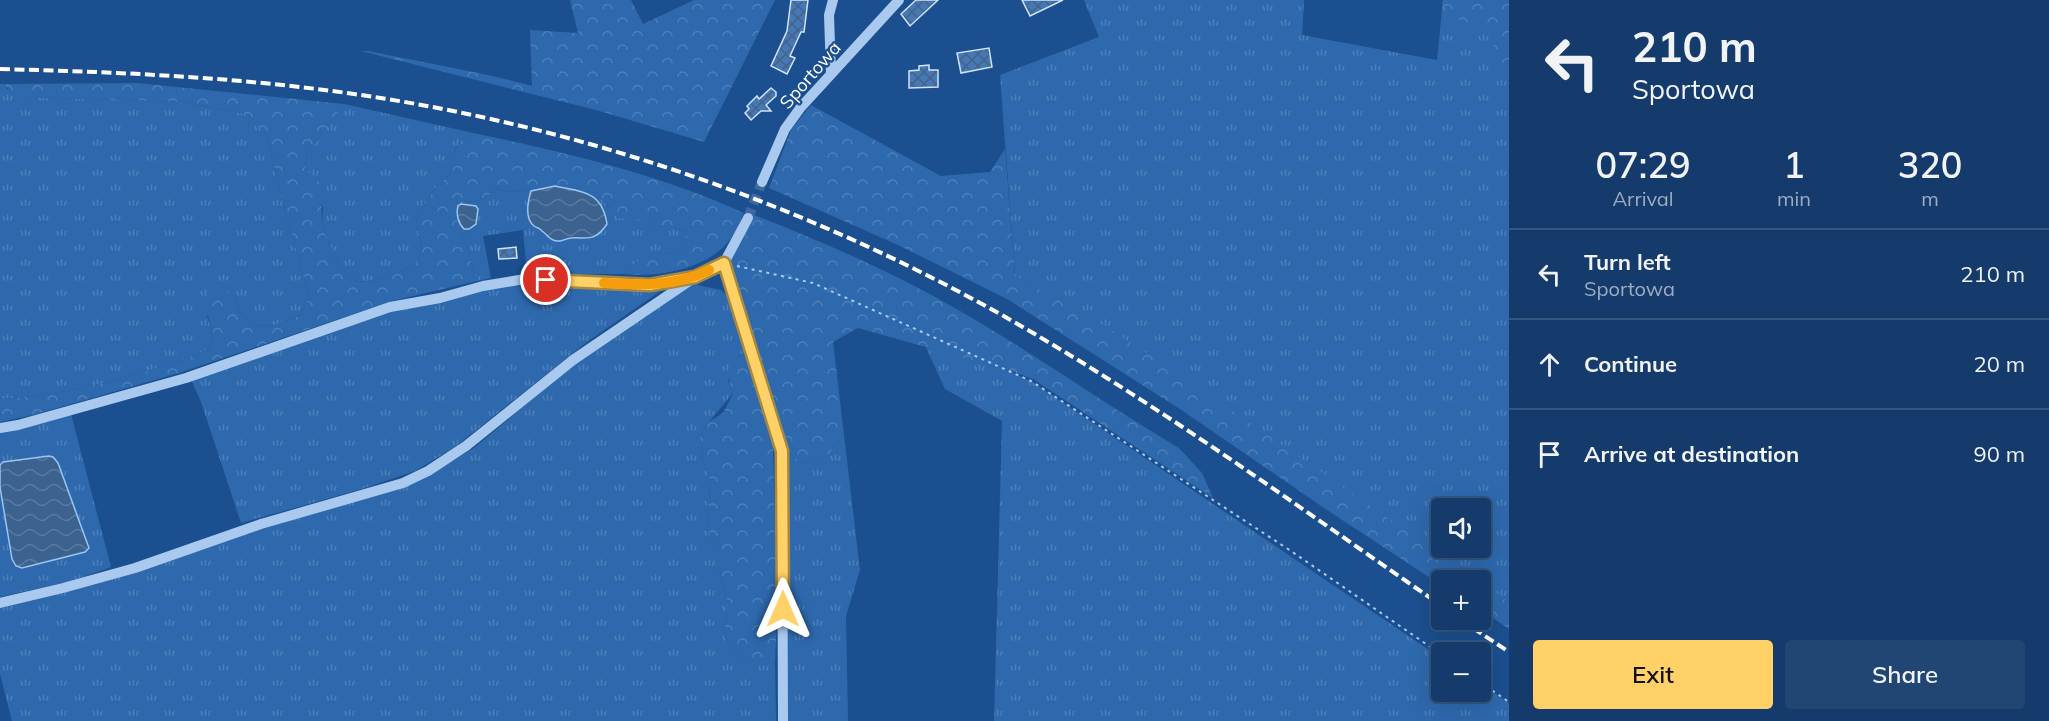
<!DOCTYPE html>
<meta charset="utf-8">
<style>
:root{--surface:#143b6b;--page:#214673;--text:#f1f3f6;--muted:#9dadc1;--line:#33557e;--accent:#ffd166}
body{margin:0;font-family:Mulish,sans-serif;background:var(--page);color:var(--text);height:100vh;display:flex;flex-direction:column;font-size:22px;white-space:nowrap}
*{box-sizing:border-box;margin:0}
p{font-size:20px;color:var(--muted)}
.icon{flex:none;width:33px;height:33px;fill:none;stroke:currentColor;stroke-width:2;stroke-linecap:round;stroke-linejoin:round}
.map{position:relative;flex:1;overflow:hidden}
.drawer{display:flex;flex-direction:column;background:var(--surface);width:540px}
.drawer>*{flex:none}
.hud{background:#143b6b;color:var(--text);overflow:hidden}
.controls{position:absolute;left:1431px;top:498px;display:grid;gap:12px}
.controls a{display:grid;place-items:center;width:60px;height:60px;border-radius:6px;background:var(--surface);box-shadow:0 6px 24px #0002,0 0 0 2px var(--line);font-size:30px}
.pin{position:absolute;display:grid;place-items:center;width:51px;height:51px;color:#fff;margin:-26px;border:3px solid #fff;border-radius:50%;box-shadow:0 2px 6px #0007}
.me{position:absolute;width:66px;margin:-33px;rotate:0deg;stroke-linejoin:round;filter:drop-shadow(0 0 4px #0008)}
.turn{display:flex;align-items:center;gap:21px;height:126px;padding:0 24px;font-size:27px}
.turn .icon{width:78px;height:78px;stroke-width:2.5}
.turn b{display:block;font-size:42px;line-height:51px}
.eta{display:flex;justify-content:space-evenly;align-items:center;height:102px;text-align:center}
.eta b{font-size:36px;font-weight:600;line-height:42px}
.cta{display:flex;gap:12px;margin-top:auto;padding:12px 24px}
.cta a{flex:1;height:69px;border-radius:6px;background:var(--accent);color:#111;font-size:24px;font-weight:600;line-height:69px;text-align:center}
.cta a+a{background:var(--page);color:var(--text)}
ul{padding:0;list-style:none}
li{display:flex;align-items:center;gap:18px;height:90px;padding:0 24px;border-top:2px solid var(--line)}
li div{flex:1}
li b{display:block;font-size:22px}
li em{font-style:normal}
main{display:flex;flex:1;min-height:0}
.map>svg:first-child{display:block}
.grass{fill:url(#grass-tufts);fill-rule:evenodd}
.forest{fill:url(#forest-crowns)}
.water{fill:url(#water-waves);stroke:#9cc4f0;stroke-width:1.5}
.building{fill:url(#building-cross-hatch);stroke:#cfe3fa;stroke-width:1.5}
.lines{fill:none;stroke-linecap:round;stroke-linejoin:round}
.minor-tunnel{stroke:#3d69a0;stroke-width:10;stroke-dasharray:10 5;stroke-linecap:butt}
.path{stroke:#a9c9ee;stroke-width:2;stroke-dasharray:3 4.5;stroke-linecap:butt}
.minor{stroke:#a9c9ee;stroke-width:10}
.rail{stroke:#fff;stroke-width:4;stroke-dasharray:10 4.5;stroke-linecap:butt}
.route-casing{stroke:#a68842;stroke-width:15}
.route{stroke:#ffd166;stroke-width:10}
.slow{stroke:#f59e0b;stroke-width:10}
.labels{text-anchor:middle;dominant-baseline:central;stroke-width:4.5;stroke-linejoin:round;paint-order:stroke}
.street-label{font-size:18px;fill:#fff;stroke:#1b4f8f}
</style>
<main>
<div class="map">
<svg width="1509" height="721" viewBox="0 0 1509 721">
<defs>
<pattern id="grass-tufts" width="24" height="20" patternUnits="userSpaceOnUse" patternTransform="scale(1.5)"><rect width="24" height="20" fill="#2e69ad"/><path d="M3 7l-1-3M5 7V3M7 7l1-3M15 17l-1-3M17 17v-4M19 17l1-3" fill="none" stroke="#4d80b9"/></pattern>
<pattern id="forest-crowns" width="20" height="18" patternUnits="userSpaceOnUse" patternTransform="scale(1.5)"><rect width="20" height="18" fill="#2e69ad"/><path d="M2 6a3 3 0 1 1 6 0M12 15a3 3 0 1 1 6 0" fill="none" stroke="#4d80b9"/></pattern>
<pattern id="water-waves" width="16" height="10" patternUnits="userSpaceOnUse" patternTransform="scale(1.5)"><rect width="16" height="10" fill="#3c6290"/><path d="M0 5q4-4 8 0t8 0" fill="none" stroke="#597aa1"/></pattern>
<pattern id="building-cross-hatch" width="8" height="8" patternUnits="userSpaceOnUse" patternTransform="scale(1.5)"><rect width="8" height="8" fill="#4478b7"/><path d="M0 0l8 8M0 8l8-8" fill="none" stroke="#486282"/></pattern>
</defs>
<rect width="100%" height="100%" fill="#1b4f8f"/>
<!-- grass -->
<path class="grass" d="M1084 0H1304L1302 35 1437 60 1443 0H1509V602L1143 351 1015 276 1000 75 1099 37ZM1442 508H1480V548H1442Z
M0 84H4L7 89 31 97 184 102 246 114 257 122 267 136 281 194 309 297 301 315 275 325 253 326 239 311 233 294 207 316 213 332 210 349C142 376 73 394 0 399Z
M344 104 469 132 459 143 454 152V165L449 175 437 186 416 217 418 231 422 246 418 262C395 276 384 280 357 282L341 267 331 248 322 225 323 208 305 168 307 152Z
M555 186 598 193 608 207 635 219 651 222 661 228H674L686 232 687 244 675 254C656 253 636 257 625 274H527L523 230 483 236 491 278 477 281 462 232 456 218V205L461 201C477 203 485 199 497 189L512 192Z
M536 284 666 287 587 342 455 447 415 471 362 489 241 523 201 402 191 379 390 310 484 289Z
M698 285 721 290 729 298 746 352 738 356 728 380 733 393 709 422 700 437 703 460 710 481 708 532 719 547V567L728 603 724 637 742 658 755 661 763 665 775 662 776 721H12L0 674V607L229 539 421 480 474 448 578 361 685 286Z
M925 345 1006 370 1031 381 1441 658 1442 692H1480L1481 684 1509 703V721H994L1002 421 945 389Z
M71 414 111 567 71 581 0 597V431Z
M844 435 860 570 846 616 848 721H787L782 451 805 463 826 457Z"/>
<!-- forest -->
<path class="forest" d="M570 0H631L643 24 694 0H775L704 142 596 110 361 51H369C423 63 478 71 532 86L530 30 578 33Z
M1443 0H1509V77L1492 67 1489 58 1496 39 1491 30 1483 26 1475 32 1462 33 1457 13 1451 15 1442 4Z
M137 83 344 104 307 152 305 168 321 184 322 225 331 248 341 267 357 282C384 280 395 276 418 262L422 246 418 231 416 217 437 186 449 175 454 165V153L459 143 469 132C563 152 657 173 744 213 740 221 737 231 731 238 711 268 659 278 625 274 638 255 653 253 675 254L687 244 686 232 674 228H661L651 222 618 218 597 193 555 186 512 192 497 189C485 199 477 203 461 201L456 205V218L462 232 477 281 392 301 179 373 33 415 0 422V399C73 394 142 376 210 349L213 332 204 303 208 292 221 288 233 294 239 311 253 326 275 325 301 315 309 297 281 194 267 136 257 122 246 114 184 102 31 97C21 95 10 94 4 84Z
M811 105 941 176 990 172 1005 149 1015 276 1090 317 1163 363 1478 580H1442L1441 585 1327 510 1180 409 1007 299 898 245 769 188 791 130Z
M749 213C821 241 893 272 960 311 1035 354 1105 404 1179 448L1202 473 1213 498 1033 379 1014 372 858 328 833 342 844 435 826 457 805 463 782 451 724 263Z
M746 352 773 444 777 617 775 662 763 666 755 661 742 658 724 637 728 603 719 567V547L708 532 710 481 703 460 700 437 709 422 724 412 733 393C726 374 724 362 746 352Z
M1481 582 1509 602V629L1481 610Z"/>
<!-- water -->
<path class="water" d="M555 186C583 192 602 191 607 224 595 242 588 237 571 238 566 238 562 242 557 241 549 240 548 235 542 231 537 226 540 230 534 226 524 218 528 201 531 191Z
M461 204 476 206 478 209 476 224 469 229H464C458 223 456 214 458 206Z
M49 456 53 457 58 463 89 548 85 552 22 568 16 566 12 559 0 487V465L3 462Z"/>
<!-- building -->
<path class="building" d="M791 0H808L804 32H801L790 56 795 58 787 74 771 66 787 31Z
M916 0H938L910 26 901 14Z
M1022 0H1063L1030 16Z
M989 48 992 67 961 73 957 53Z
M929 65V70H938V87L909 88V71L919 70V66Z
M771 88 776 92V96L766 105 771 111H761L751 120 745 113 749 109 747 106 757 96 759 99Z
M516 247 517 258 499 259 498 249Z"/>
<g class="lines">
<!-- minor-tunnel -->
<path class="minor-tunnel" d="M748 218 762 182"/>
<!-- path -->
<path class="path" d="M737 266 813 283 1031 381 1291 551 1442 655
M1480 682 1509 702"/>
<!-- minor -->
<path class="minor" d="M831 74 829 15 833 0
M762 182 785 129 801 107 899 0
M724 263 782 451 783 721
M0 428 18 425 186 378 390 307 440 298 483 286 525 279 650 285 689 278
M0 603 63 588 135 568 261 524 403 483 428 471 466 446 573 360 695 277 724 263 748 218"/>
<!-- rail -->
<path class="rail" d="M0 69C118 72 237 77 354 94 579 126 802 203 1000 314 1154 401 1297 506 1442 606
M1461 620 1509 652"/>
</g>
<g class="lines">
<defs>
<path id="route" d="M546 280 650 285 695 277 724 263 782 451 783 609"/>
</defs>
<!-- route casing -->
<use href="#route" class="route-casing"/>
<!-- route -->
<use href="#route" class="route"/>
<!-- slow -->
<path class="slow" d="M604 283C640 285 676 287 709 270"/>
</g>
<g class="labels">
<!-- street labels -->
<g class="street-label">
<text transform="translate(810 75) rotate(-49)">Sportowa</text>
</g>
</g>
</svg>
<div class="controls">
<a><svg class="icon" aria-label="sound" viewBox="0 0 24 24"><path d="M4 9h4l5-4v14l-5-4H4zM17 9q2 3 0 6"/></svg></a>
<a>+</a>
<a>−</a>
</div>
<div class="pin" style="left:546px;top:280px;background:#d93025"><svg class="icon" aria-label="arrive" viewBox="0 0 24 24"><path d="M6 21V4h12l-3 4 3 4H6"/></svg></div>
<svg class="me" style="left:783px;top:609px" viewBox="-20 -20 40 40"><path d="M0-17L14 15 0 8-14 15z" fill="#ffd166" stroke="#fff" stroke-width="4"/></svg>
</div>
<section class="drawer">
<div class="hud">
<div class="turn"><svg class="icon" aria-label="left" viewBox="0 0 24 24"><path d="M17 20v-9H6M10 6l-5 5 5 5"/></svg><div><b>210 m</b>Sportowa</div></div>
</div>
<div class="eta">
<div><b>07:29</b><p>Arrival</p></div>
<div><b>1</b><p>min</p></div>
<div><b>320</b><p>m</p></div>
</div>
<ul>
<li><svg class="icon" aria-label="left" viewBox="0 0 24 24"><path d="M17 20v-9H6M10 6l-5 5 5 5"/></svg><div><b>Turn left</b><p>Sportowa</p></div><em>210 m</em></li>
<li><svg class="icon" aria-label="ahead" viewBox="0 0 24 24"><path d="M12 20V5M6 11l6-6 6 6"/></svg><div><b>Continue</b></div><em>20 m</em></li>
<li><svg class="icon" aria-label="arrive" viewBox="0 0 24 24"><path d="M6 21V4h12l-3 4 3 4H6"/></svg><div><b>Arrive at destination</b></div><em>90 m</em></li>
</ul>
<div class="cta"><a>Exit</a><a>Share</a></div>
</section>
</main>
